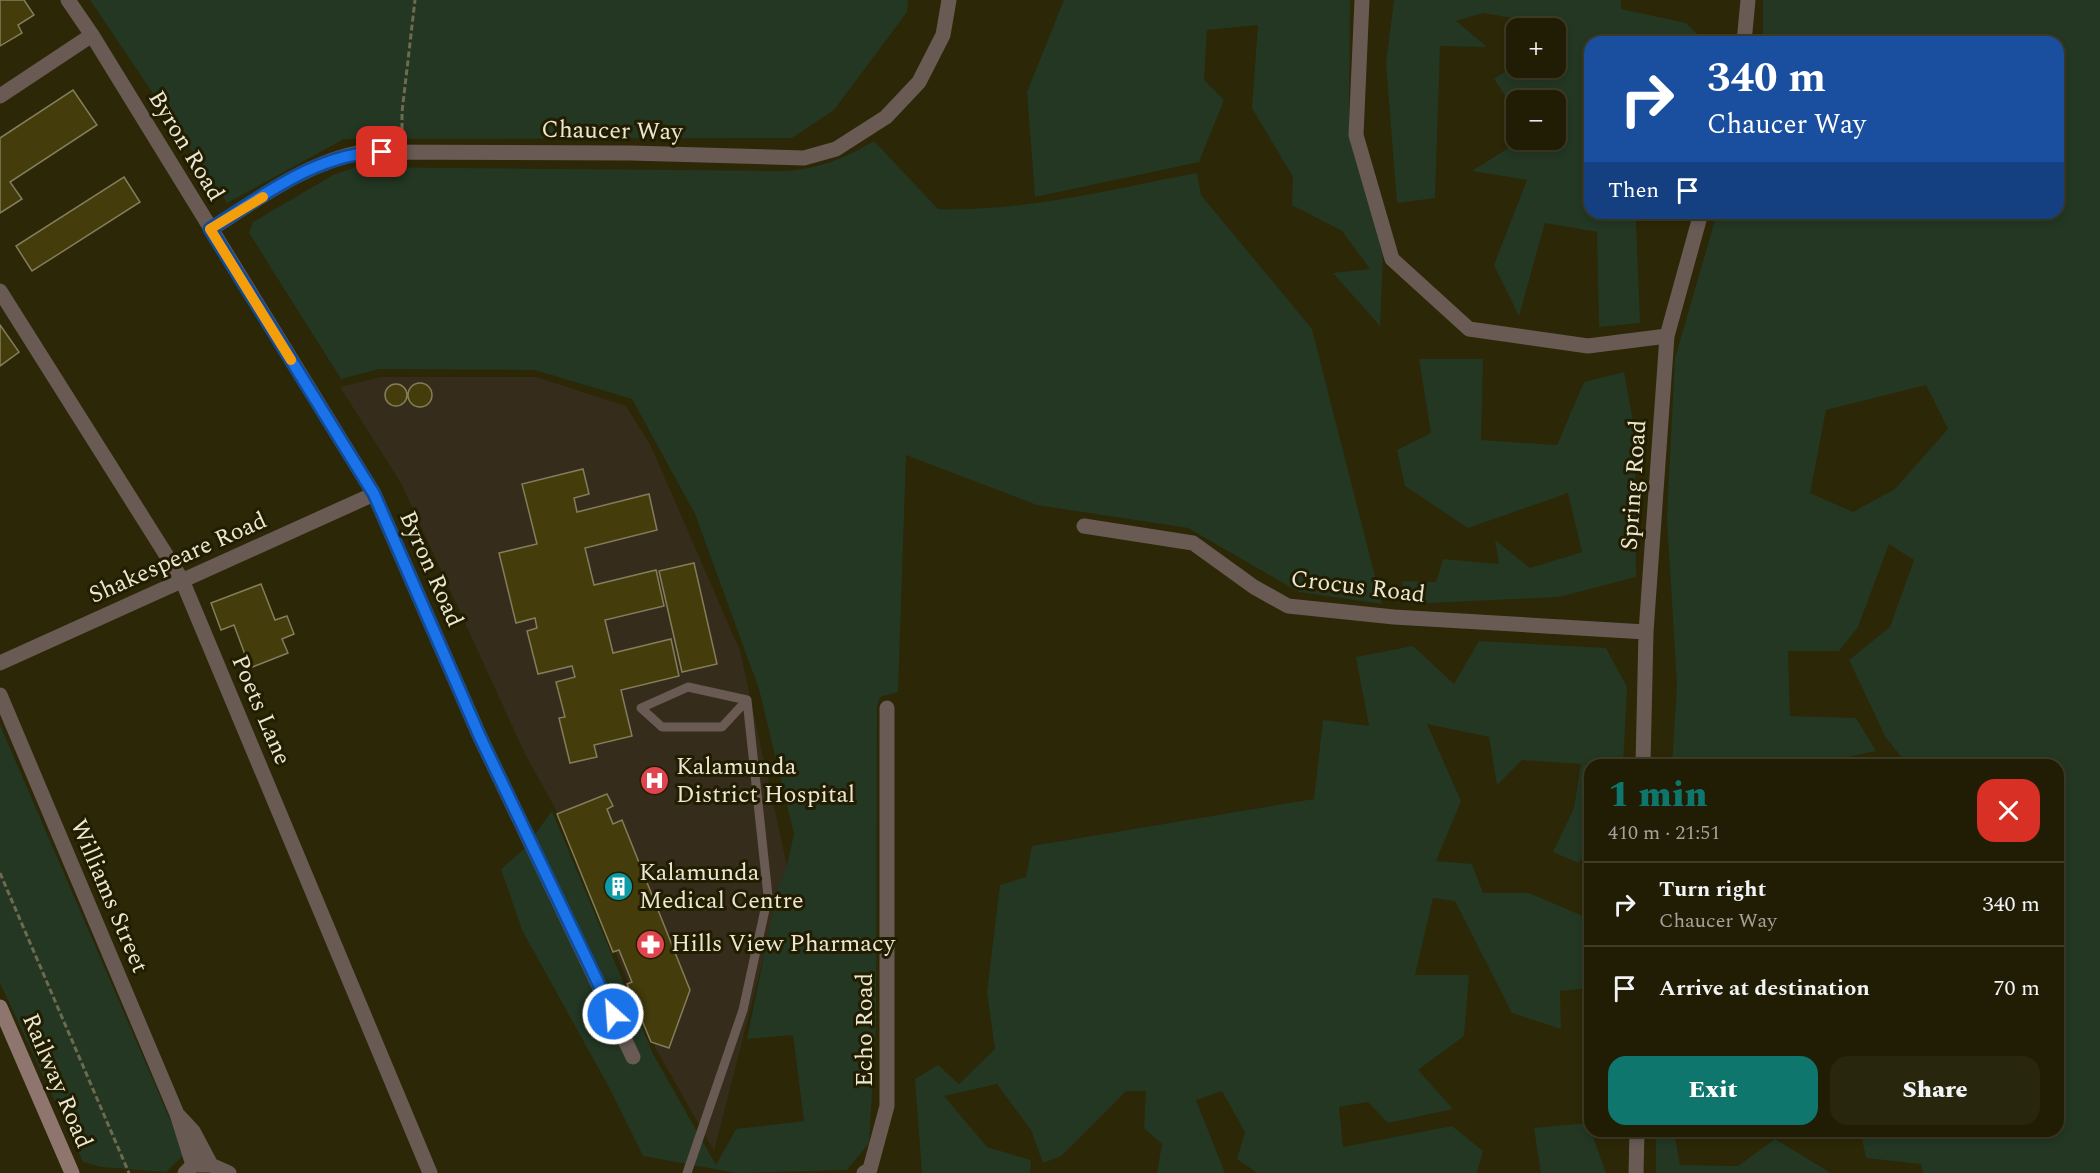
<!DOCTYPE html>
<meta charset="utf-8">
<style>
:root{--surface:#211d04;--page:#29260e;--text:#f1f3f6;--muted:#a2a29a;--line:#3e3b26;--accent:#0f766e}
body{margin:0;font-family:Spectral,serif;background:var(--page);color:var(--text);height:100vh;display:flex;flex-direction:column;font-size:22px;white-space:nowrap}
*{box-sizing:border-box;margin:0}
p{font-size:20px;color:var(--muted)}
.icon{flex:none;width:33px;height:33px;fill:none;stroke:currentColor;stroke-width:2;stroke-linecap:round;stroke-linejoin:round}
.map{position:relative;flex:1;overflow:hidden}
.drawer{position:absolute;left:1584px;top:759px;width:480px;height:378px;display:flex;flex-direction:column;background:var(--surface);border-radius:18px;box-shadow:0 3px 9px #0003,0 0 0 2px var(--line)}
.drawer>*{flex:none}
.banner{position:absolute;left:1584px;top:36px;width:480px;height:183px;border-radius:18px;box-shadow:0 3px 9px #0003,0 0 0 2px var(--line);background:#1a4fa0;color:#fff;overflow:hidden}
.fabs{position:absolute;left:1506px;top:18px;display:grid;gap:12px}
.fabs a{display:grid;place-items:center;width:60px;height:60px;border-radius:12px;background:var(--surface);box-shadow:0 3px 9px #0003,0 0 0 2px var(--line);font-size:30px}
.pin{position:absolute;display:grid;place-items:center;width:51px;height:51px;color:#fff;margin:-26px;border-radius:12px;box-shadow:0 3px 9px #0006}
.me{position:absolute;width:66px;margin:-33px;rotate:334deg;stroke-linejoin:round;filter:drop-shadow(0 0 4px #0008)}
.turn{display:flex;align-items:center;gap:21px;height:126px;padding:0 24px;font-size:27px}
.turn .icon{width:78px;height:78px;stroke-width:2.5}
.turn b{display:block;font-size:42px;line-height:51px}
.then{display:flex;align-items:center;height:57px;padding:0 24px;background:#0003;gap:12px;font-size:22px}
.round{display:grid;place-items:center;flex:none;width:63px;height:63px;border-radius:18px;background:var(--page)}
.overview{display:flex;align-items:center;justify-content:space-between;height:102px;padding:0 24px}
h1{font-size:36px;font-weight:800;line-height:45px;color:var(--accent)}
.action{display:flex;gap:12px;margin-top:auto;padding:12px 24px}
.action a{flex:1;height:69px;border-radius:18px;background:var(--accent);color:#fff;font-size:24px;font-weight:800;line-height:69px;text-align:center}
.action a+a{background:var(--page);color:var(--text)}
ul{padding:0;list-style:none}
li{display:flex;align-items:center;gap:18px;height:84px;padding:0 24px;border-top:2px solid var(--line)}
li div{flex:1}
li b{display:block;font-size:22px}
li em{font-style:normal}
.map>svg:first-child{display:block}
.medical{fill:#352c1c}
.green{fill:#233723;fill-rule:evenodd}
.building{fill:#443c0b;stroke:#837d5c;stroke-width:1.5}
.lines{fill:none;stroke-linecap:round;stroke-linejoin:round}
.path{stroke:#6e6a4e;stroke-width:3;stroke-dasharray:6 3;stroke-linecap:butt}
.lane{stroke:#695a54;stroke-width:9}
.street{stroke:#695a54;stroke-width:15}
.secondary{stroke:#8e766e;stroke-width:15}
.route-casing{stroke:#114b97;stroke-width:15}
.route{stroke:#1a73e8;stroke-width:10}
.slow{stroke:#f59e0b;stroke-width:10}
.labels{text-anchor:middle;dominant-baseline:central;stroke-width:6;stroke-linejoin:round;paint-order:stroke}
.street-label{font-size:24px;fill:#eae7d5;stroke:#231d00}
.poi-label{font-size:24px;fill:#eae7d5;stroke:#231d00;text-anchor:start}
</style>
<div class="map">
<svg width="2100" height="1173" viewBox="0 0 2100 1173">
<rect width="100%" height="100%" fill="#2c2706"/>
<!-- medical -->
<path class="medical" d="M381 377H536L626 406 651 446 740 651 787 866 714 1151 656 1049 555 808 525 754 401 483 340 387Z"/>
<!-- green -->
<path class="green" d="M90 0H908L907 12 834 110 792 138 344 139 227 203Z
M1064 0H1350L1349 125 1383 256 1380 326 1333 273 1370 269 1342 231 1292 205 1293 177 1252 108 1258 25 1207 30 1204 80 1224 100 1199 162 1035 197 1027 92Z
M1394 0H1621V9L1686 23 1706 42H1590V213L1668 214 1636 221 1640 323 1599 327 1597 232 1545 223 1519 316 1494 265 1527 180 1472 171 1521 140H1556V100H1516V112L1494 79 1516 64V68H1556V28H1538L1536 22 1483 13 1456 21 1487 47 1440 46 1435 198 1397 203 1386 63Z
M1763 0H2100V1173H1923L1921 1164 1866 1158 1861 1133 1865 1131H2058V765H1908L1886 738 1849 660 1890 627 1914 560 1889 544 1858 627 1839 651H1788L1790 716 1856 718 1876 751 1811 765H1672L1677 686 1667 518 1675 358 1717 213H2058V42H1763ZM1926 385 1948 429 1895 489 1853 512 1810 493 1826 410Z
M874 141 938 209C1025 212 1111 189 1197 173L1201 195 1312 329 1382 604 1299 592 1188 528 1037 505 906 455 898 692 880 697 877 707 876 1027 869 1143 847 1170 736 1173 643 1156 611 1091 522 930 501 869 524 849 552 811 653 1054 716 1165 736 1129 804 1121 793 1035 747 1039 778 887 787 866 794 834 759 689 695 514 632 399 535 370 379 369 341 379 249 233 253 222 333 175 356 167 785 171C819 169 845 158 874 141Z
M1419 359H1483L1481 440 1557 445 1584 382 1624 372 1635 432 1636 577 1559 597 1406 604 1402 581 1436 582 1443 559 1499 564 1495 540 1530 568 1582 552 1568 493 1468 528 1405 486 1397 450 1431 433Z
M1479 641 1606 648 1627 687 1623 765H1590V850L1578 863 1553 852 1574 808 1581 764 1522 760 1497 785 1489 737 1427 724 1461 801 1436 861 1472 864 1483 893H1529L1590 919V988L1560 991 1561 1029 1512 1013 1455 901 1433 898 1415 975H1469L1464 1036 1418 1070 1453 1109 1388 1123 1368 1102 1339 1107 1343 1147 1452 1126 1483 1151 1477 1173H1257L1237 1159 1245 1132 1222 1091 1196 1100 1225 1173H1157L1162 1144 1144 1128 1146 1091H1126L1061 1156 1043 1163 1031 1130 997 1084 944 1096 987 1147 1031 1160 1030 1173H922L915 1079 938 1065 959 1084 995 1049 987 992 1000 885 1026 877 1032 846 1314 799 1323 720 1369 726 1356 657 1413 646 1454 684Z
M0 725 185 1154 166 1172 101 1167 83 1162 0 983Z
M1588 1123 1606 1173H1541L1534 1128Z
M1656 1131H1688L1674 1132 1680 1165 1738 1166 1775 1139 1831 1173H1656Z"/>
<!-- building -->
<path class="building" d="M0 0H24L34 15 18 25 22 33 0 46Z
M73 90 97 125 10 182 22 199 0 213V138Z
M124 177 140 202 32 271 16 246Z
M0 325 19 352 0 366Z
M408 395a12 12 0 1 1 24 0a12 12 0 1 1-24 0Z
M385 395a11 11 0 1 1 22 0a11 11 0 1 1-22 0Z
M583 469 589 494 574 498 577 512 649 494 657 530 585 548 594 585 656 570 664 606 605 620 613 653 671 639 679 676 621 690 632 736 594 745 597 757 570 763 559 718 565 717 556 682 575 677 572 666 538 674 527 631 537 628 535 618 516 623 499 553 537 544 522 484Z
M694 563 717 664 682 672 659 571Z
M261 584 275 620 287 616 294 634 282 639 288 653 250 668 234 625 221 630 211 603Z
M607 794 613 806 607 809 613 824 622 820 690 990 669 1048 651 1042 627 984 632 982 619 950 613 952 557 814Z"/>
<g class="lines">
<!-- path -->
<path class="path" d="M402 138V112L415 0
M0 873 129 1173"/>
<!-- lane -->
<path class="lane" d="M688 687 747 700 722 727H662L641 708Z
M687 1173 743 1010 768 896 747 700"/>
<!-- street -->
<path class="street" d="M68 0 92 35 374 494 480 737 633 1057
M1362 0 1356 135 1392 259 1469 329 1588 346 1667 336
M1744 42 1748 0
M0 96 92 35
M211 229C258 199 307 162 363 152L631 153 804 158 836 149 886 117 919 82 943 35 949 0
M0 291 182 580 430 1173
M1084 526 1193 543 1254 587 1288 606 1394 617 1646 632
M0 663 374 494
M0 695 177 1114 193 1165
M1643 765 1646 632 1667 336 1701 213
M179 1116 193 1131 211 1165
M185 1173 193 1165H211L229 1173
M864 1173 870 1169 887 1106V708
M1636 1173 1637 1131"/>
<!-- secondary -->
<path class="secondary" d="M0 1007 72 1173"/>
</g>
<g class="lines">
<defs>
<path id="route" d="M382 152C319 152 263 196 210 229L374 494 480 737 613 1014"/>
</defs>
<!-- route casing -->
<use href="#route" class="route-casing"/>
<!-- route -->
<use href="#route" class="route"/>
<!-- slow -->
<path class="slow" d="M263 197 210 229 291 360"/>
</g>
<!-- icons -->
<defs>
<symbol id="hospital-disc" viewBox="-11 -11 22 22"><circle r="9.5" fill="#e0444e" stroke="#231d00"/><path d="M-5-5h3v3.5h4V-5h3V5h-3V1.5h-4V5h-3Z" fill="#fff"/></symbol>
<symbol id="building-disc" viewBox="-11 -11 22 22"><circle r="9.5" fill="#0f9aa8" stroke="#231d00"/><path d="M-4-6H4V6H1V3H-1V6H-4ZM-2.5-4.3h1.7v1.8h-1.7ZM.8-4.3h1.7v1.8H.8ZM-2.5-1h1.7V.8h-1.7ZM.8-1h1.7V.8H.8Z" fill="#fff"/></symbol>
<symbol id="pharmacy-disc" viewBox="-11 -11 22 22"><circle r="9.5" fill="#e0444e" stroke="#231d00"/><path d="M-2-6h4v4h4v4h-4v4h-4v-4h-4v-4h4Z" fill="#fff"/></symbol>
</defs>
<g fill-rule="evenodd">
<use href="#hospital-disc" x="638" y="764" width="33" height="33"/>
<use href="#building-disc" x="602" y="870" width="33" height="33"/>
<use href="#pharmacy-disc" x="634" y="928" width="33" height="33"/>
</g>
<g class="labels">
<!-- street labels -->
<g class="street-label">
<text transform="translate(612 131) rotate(1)">Chaucer Way</text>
<text transform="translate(186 146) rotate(59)">Byron Road</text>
<text transform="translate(1634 485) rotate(-86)">Spring Road</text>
<text transform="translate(178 558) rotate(-24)">Shakespeare Road</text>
<text transform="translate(431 569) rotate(66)">Byron Road</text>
<text transform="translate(1358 587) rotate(7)">Crocus Road</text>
<text transform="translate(261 710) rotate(67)">Poets Lane</text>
<text transform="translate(109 896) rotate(67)">Williams Street</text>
<text transform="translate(865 1030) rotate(-90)">Echo Road</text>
<text transform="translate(57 1081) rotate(67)">Railway Road</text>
</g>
<!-- poi labels -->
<g class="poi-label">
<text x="676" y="767">Kalamunda<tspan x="676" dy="28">District Hospital</tspan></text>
<text x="639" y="873">Kalamunda<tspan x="639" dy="28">Medical Centre</tspan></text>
<text x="671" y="944">Hills View Pharmacy</text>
</g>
</g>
</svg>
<div class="fabs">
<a>+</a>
<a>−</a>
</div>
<div class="pin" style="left:382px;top:152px;background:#d93025"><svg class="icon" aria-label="arrive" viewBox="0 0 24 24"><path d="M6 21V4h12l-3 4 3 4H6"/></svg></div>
<svg class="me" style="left:613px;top:1014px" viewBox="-20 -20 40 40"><circle r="17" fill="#1a73e8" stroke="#fff" stroke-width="3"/><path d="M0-11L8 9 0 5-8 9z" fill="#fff"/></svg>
<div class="banner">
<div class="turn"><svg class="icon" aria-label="right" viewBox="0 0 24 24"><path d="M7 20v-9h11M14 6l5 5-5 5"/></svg><div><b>340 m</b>Chaucer Way</div></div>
<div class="then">Then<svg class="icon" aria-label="arrive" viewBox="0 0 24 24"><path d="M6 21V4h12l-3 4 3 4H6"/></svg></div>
</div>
<section class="drawer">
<div class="overview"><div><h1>1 min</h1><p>410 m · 21:51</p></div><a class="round" style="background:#d93025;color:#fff"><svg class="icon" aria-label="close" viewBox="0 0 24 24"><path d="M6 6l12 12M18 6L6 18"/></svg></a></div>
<ul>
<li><svg class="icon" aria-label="right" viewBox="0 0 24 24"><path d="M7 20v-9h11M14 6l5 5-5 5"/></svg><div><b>Turn right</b><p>Chaucer Way</p></div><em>340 m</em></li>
<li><svg class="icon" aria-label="arrive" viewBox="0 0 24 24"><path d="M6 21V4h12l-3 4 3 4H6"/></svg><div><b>Arrive at destination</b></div><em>70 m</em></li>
</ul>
<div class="action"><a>Exit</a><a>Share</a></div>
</section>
</div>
